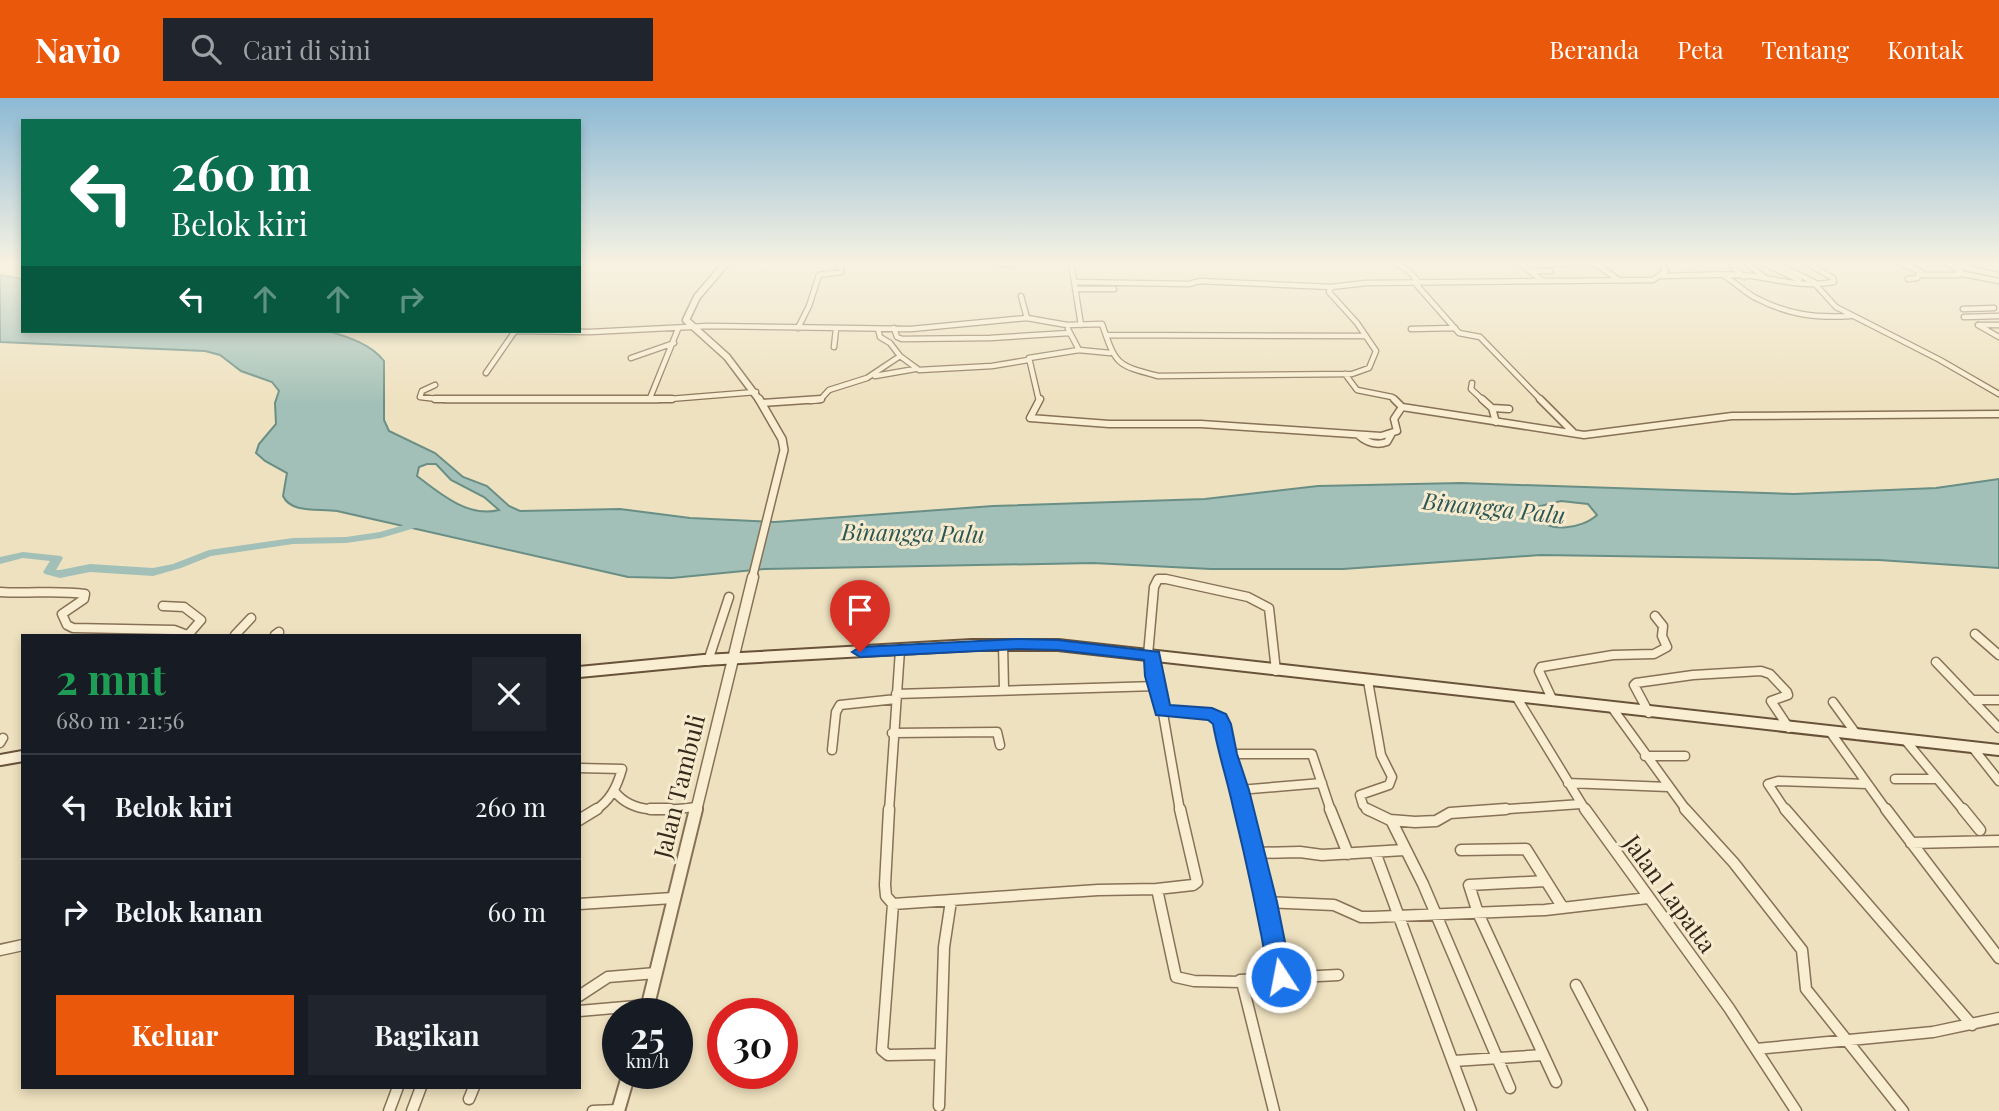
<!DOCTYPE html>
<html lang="id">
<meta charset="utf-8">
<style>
:root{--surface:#171b24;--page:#20242c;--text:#f1f3f6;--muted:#9ea1a6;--line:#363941;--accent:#ea580c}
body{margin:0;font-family:"Playfair Display",serif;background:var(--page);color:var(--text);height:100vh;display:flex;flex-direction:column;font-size:26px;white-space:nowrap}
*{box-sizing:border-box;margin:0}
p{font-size:23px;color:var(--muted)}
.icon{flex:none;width:38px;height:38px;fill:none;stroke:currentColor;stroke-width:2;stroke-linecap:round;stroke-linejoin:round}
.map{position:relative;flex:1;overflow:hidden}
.panel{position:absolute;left:21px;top:536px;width:560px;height:455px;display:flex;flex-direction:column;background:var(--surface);border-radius:0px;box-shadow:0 4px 10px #0003}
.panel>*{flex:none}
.hud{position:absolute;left:21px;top:21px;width:560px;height:214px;border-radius:0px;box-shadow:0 4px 10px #0003;background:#0b6e4f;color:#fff;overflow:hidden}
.speed{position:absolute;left:602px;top:900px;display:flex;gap:14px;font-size:35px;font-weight:700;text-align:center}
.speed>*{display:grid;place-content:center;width:91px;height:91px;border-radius:50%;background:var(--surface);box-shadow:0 4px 10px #0003;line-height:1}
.speed small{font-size:18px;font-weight:400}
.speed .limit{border:10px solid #d22;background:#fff;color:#111}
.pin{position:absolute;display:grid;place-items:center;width:60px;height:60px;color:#fff;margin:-72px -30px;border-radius:50% 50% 50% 0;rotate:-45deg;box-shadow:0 0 7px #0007}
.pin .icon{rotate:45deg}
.me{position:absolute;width:77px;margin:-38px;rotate:349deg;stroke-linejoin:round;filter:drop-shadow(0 0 5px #0008)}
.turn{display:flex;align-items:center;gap:24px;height:147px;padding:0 35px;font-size:32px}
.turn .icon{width:91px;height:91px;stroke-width:2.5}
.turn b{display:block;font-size:49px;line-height:60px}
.lanes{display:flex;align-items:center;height:66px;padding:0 35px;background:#0003;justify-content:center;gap:35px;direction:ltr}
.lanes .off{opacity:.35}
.round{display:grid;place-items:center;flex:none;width:74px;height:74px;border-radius:0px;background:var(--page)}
.summary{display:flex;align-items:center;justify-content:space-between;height:119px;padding:0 35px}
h1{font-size:42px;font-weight:700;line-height:52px;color:#1e9e55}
.primary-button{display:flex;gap:14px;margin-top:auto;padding:14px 35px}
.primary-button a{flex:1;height:80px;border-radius:0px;background:var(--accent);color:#fff;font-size:28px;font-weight:700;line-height:80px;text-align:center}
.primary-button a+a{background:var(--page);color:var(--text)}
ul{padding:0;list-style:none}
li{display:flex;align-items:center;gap:21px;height:105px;padding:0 35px;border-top:2px solid var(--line)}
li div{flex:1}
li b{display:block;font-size:26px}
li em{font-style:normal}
header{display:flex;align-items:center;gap:42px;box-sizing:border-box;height:98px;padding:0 35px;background:var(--accent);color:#fff}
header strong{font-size:33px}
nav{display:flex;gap:38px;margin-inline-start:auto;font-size:24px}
.search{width:490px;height:63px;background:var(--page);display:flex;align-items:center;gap:18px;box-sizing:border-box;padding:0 24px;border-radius:0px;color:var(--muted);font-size:26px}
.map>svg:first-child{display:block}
.water{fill:#a2c0b7;stroke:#698e85;stroke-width:2;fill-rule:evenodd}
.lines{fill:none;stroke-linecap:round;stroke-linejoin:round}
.river{fill:#a2c0b7;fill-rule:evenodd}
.minor-far3-casing{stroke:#877157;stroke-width:7}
.minor-far2-casing{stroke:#877157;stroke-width:9}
.minor-far1-casing{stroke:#877157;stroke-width:11}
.minor-casing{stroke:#877157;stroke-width:13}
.tertiary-far3-casing{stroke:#877157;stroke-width:9}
.tertiary-far2-casing{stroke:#877157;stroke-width:10}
.tertiary-far1-casing{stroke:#877157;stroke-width:13}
.tertiary-casing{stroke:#877157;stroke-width:16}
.secondary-casing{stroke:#69523a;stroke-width:14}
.minor-far3{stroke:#f9eed2;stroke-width:4.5}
.minor-far2{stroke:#f9eed2;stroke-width:6}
.minor-far1{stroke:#f9eed2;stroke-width:8}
.minor{stroke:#f9eed2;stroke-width:10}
.tertiary-far3{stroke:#f9eed2;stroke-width:6}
.tertiary-far2{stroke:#f9eed2;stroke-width:7}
.tertiary-far1{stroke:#f9eed2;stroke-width:10}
.tertiary{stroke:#f9eed2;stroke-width:12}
.secondary{stroke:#f9eed2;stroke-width:10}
.route{fill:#1a73e8;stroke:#114b97;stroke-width:2}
.labels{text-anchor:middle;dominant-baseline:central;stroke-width:6;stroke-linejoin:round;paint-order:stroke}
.water-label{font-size:23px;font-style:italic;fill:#2b5654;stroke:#f6ebce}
.near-street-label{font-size:24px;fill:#36291c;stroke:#f6ebce}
</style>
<header>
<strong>Navio</strong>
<div class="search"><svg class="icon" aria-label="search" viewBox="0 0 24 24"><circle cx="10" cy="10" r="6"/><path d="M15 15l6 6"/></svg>Cari di sini</div>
<nav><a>Beranda</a><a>Peta</a><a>Tentang</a><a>Kontak</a></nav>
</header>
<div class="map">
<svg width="1999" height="1013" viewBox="0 0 1999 1013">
<rect width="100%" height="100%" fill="#eee1bf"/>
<!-- water -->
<path class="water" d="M0 177 23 181V233H328C348 239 371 246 384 263V322L389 333 435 355 463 379 487 388 509 408 520 413 620 411 690 420 775 424 993 408 1205 401 1318 388 1461 385 1794 396 1936 390 1999 381V470L1879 462 1540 457 1343 471H1211L1093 465 764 471 672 480 628 479 337 413C320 410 291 416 283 398L287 375 265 363 256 355 259 346 276 326 275 305 279 293 272 284 241 273 220 257 205 253 0 244ZM427 366H436L451 382 484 399 499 412C468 420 439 395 417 378L419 369ZM1561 403 1588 406 1597 417C1582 431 1546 437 1535 415L1536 409Z"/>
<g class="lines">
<!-- river -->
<path class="river" d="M421 422 425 423 427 425 425 427 381 440 346 445 293 446 211 458 181 470 153 478 90 474 60 480 45 476 43 474 50 463 23 460 0 466V459L23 454 61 458 63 460 56 472H60L90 466 153 470 173 466 209 452 293 440 346 439 380 434Z"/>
<defs>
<path id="minor-far3" d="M1071 164 1081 227
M1394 164 1410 174 1419 185
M1518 164 1543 183
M1593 164 1619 182
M1728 164 1744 179
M1745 164 1764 179
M1761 164 1799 182
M1773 164 1814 184
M1898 164 1921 174 1917 180 1908 181
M1946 164 1963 176 1999 183
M1000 165 1011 167 1017 164
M1952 167 1999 177
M1523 168 1589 164
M1530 173H1550
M1920 177H1959
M1661 178C1691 178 1730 174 1759 179 1786 184 1806 189 1834 184L1833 180 1805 164
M1726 179C1736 185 1748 197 1758 201 1789 217 1816 220 1850 218
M1074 184 1189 186 1200 183 1331 189
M1415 185 1459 235 1480 239 1542 303
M1816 187 1836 209 1940 262 1999 296
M1075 191H1114
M1021 198 1027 220
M1963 211 1994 210
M1964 219 1999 218
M1978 227 1999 239
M1979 227H1999
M798 230 809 208 819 177 841 174V164
M894 230 897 239 902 241 990 240 1069 235
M1068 231 1079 252 1110 255
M1411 231 1455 230
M514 233 590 234 708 228 911 231 1027 220 1067 227 1102 226C1116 267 1116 267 1158 278L1352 276 1369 270 1376 253 1357 225 1329 194 1331 189 1366 185 1653 182 1666 173 1661 164
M1106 237 1366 238
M834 249 836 231
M900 258 919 272 992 268 1028 262
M631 260 674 245
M486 275 515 233
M1345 276 1357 292 1392 299 1396 303
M875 278 915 271
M1472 285 1471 291 1484 303
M435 287 422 293 420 299 446 302H657L756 294
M650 300 678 231
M810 303 820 302 829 292 867 280 900 258 890 245 880 239 878 231
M1039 303 1029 260 1079 252"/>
<path id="minor-far2" d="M435 301H672
M1040 301 1030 320 1109 326H1201L1381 338 1397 333 1394 321 1402 309
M1394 301 1402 309 1584 337 1732 318 1999 316
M1482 301 1492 310 1496 324
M1540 301 1574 335
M762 305 821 301
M1492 310 1509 311
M1358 337C1367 345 1376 348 1387 344L1391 337
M1158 481H1166"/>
<path id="minor-far1" d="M0 494C29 496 57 492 85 496L84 501 62 516 67 527 73 530 174 532 187 537
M163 508 184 509 201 522 188 537
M1975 536 1999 557
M235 537 251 520
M275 537 279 534
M1003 546 1004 591
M1148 557 1154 489 1158 481H1166L1248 499 1269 510 1276 573
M1153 558 1180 713
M708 563 729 499
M1936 564 1999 630
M1368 583 1381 657 1392 679 1389 687 1360 697 1363 707 1369 713
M896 596 1157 588
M1517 600 1586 713
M1972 602H1999
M1553 603 1539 573 1541 569 1613 557 1654 556 1667 549 1662 538 1663 528 1655 518
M1833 604 1857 637
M1613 611 1687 713
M1163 612 1202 615 1220 621 1244 713
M1649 615 1634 587 1636 585 1693 577 1761 573 1770 576 1787 594 1788 597 1771 603 1789 630
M892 635 997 634 1000 647
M1831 635 1887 713
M1906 643 1964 713
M0 645 3 640
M1973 650 1999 683
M832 652 836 614 840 607 896 601
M1227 656H1312L1331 713
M1645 658H1685
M579 670 622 671C617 689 610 703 594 713
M1895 681H1935
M1568 685 1668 689
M1239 692 1322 685
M615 694C634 718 669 712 696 709
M889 713 900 552
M1481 713 1581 706
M1786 713 1768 686 1778 683 1867 686"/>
<path id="minor" d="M650 711H670
M889 711 885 787 886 798 893 806 1098 792 1157 791 1176 879 1194 883 1242 884 1274 1013
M1244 711 1281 879
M1330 711 1348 756
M1367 711 1390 722 1415 724 1436 723 1450 715 1506 711
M1585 711 1729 910 1796 1013
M1685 711 1734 765 1802 852 1806 891 1903 1013
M1785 711 1972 927
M1886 711 1999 860
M1963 711 1980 732
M579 722 597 711
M1391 722 1423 786 1510 990
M1911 745 1998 743
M1461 752 1526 751 1563 810
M1375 754 1471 1013
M1255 755 1300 754 1322 757 1404 752
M1546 783 1469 787 1478 815 1556 984
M1157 791 1193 787 1197 784 1180 711
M1266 804 1334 807 1361 819H1372L1545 812 1648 800
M579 806 673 800
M893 806 882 952 888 957 940 956
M0 852 23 847
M1240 882 1338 877
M1576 887 1642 1013
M579 898 608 879 656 875
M579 913 648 907
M1756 951 1933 934 1999 920
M1454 963 1543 957
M469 1001 474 989
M939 1008 944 849 951 803
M389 1013 398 989
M412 1013 421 989
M593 1013 618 1012"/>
<path id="tertiary-far3" d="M727 164 697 199 686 222 727 259 760 303"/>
<path id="tertiary-far2" d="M752 481 784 352 782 341 759 301"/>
<path id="tertiary-far1" d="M696 713 753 479"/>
<path id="tertiary" d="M646 915 696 711
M618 1013 629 975"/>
<path id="secondary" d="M579 574 704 562 972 547H1058L1999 652
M0 662 23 658"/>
</defs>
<!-- minor-far3 casing -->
<use href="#minor-far3" class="minor-far3-casing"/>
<!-- minor-far2 casing -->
<use href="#minor-far2" class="minor-far2-casing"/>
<!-- minor-far1 casing -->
<use href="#minor-far1" class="minor-far1-casing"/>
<!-- minor casing -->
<use href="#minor" class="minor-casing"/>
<!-- tertiary-far3 casing -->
<use href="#tertiary-far3" class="tertiary-far3-casing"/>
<!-- tertiary-far2 casing -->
<use href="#tertiary-far2" class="tertiary-far2-casing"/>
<!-- tertiary-far1 casing -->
<use href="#tertiary-far1" class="tertiary-far1-casing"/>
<!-- tertiary casing -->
<use href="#tertiary" class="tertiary-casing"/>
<!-- secondary casing -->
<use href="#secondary" class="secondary-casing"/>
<!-- minor-far3 -->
<use href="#minor-far3" class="minor-far3"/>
<!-- minor-far2 -->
<use href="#minor-far2" class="minor-far2"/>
<!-- minor-far1 -->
<use href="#minor-far1" class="minor-far1"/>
<!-- minor -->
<use href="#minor" class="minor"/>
<!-- tertiary-far3 -->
<use href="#tertiary-far3" class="tertiary-far3"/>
<!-- tertiary-far2 -->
<use href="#tertiary-far2" class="tertiary-far2"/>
<!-- tertiary-far1 -->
<use href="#tertiary-far1" class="tertiary-far1"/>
<!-- tertiary -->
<use href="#tertiary" class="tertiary"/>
<!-- secondary -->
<use href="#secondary" class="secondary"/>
</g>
<!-- sky -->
<linearGradient id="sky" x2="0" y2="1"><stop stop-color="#8cb9d4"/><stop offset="0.54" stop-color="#f7f2e2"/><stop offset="1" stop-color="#f7f2e2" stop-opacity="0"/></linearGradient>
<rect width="1999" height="306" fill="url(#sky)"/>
<!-- route -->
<path class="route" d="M1018 541 1058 542 1159 554 1170 607 1212 610 1226 616 1231 626 1237 656 1249 692 1277 804 1292 879 1289 886 1281 889 1273 886 1269 879C1259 822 1247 766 1233 709 1227 681 1218 655 1213 626L1208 622 1156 617 1145 578 1144 562 1058 552 1018 551 860 559 852 554 860 549Z"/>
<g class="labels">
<!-- water labels -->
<g class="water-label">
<text transform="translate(1494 409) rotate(6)">Binangga Palu</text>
<text transform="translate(913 434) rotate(1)">Binangga Palu</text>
</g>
<!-- near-street labels -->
<g class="near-street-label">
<text transform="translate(678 688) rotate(-76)">Jalan Tambuli</text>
<text transform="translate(1671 795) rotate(54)">Jalan Lapatta</text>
</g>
</g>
</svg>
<div class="speed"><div>25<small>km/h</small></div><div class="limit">30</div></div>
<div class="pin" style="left:860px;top:554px;background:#d93025"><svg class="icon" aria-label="arrive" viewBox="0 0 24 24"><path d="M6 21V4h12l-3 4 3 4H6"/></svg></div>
<svg class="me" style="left:1281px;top:879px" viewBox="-20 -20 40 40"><circle r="17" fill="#1a73e8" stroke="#fff" stroke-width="3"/><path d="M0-11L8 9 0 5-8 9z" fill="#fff"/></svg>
<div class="hud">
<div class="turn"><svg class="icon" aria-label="left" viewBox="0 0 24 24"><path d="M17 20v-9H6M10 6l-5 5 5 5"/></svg><div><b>260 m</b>Belok kiri</div></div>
<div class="lanes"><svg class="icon" aria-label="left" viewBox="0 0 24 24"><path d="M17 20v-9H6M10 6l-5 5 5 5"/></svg><svg class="icon off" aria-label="ahead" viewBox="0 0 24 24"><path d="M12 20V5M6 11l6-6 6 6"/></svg><svg class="icon off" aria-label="ahead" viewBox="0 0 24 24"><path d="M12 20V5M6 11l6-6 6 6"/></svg><svg class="icon off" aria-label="right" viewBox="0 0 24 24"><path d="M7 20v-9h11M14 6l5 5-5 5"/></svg></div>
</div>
<section class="panel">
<div class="summary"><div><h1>2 mnt</h1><p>680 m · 21:56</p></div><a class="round"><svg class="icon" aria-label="close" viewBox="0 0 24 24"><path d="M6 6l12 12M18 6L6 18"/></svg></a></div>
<ul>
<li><svg class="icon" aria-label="left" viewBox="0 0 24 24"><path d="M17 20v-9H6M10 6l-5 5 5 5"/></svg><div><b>Belok kiri</b></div><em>260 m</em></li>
<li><svg class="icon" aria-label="right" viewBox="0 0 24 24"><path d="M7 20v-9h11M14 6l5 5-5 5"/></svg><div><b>Belok kanan</b></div><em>60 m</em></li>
</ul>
<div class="primary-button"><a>Keluar</a><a>Bagikan</a></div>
</section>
</div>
